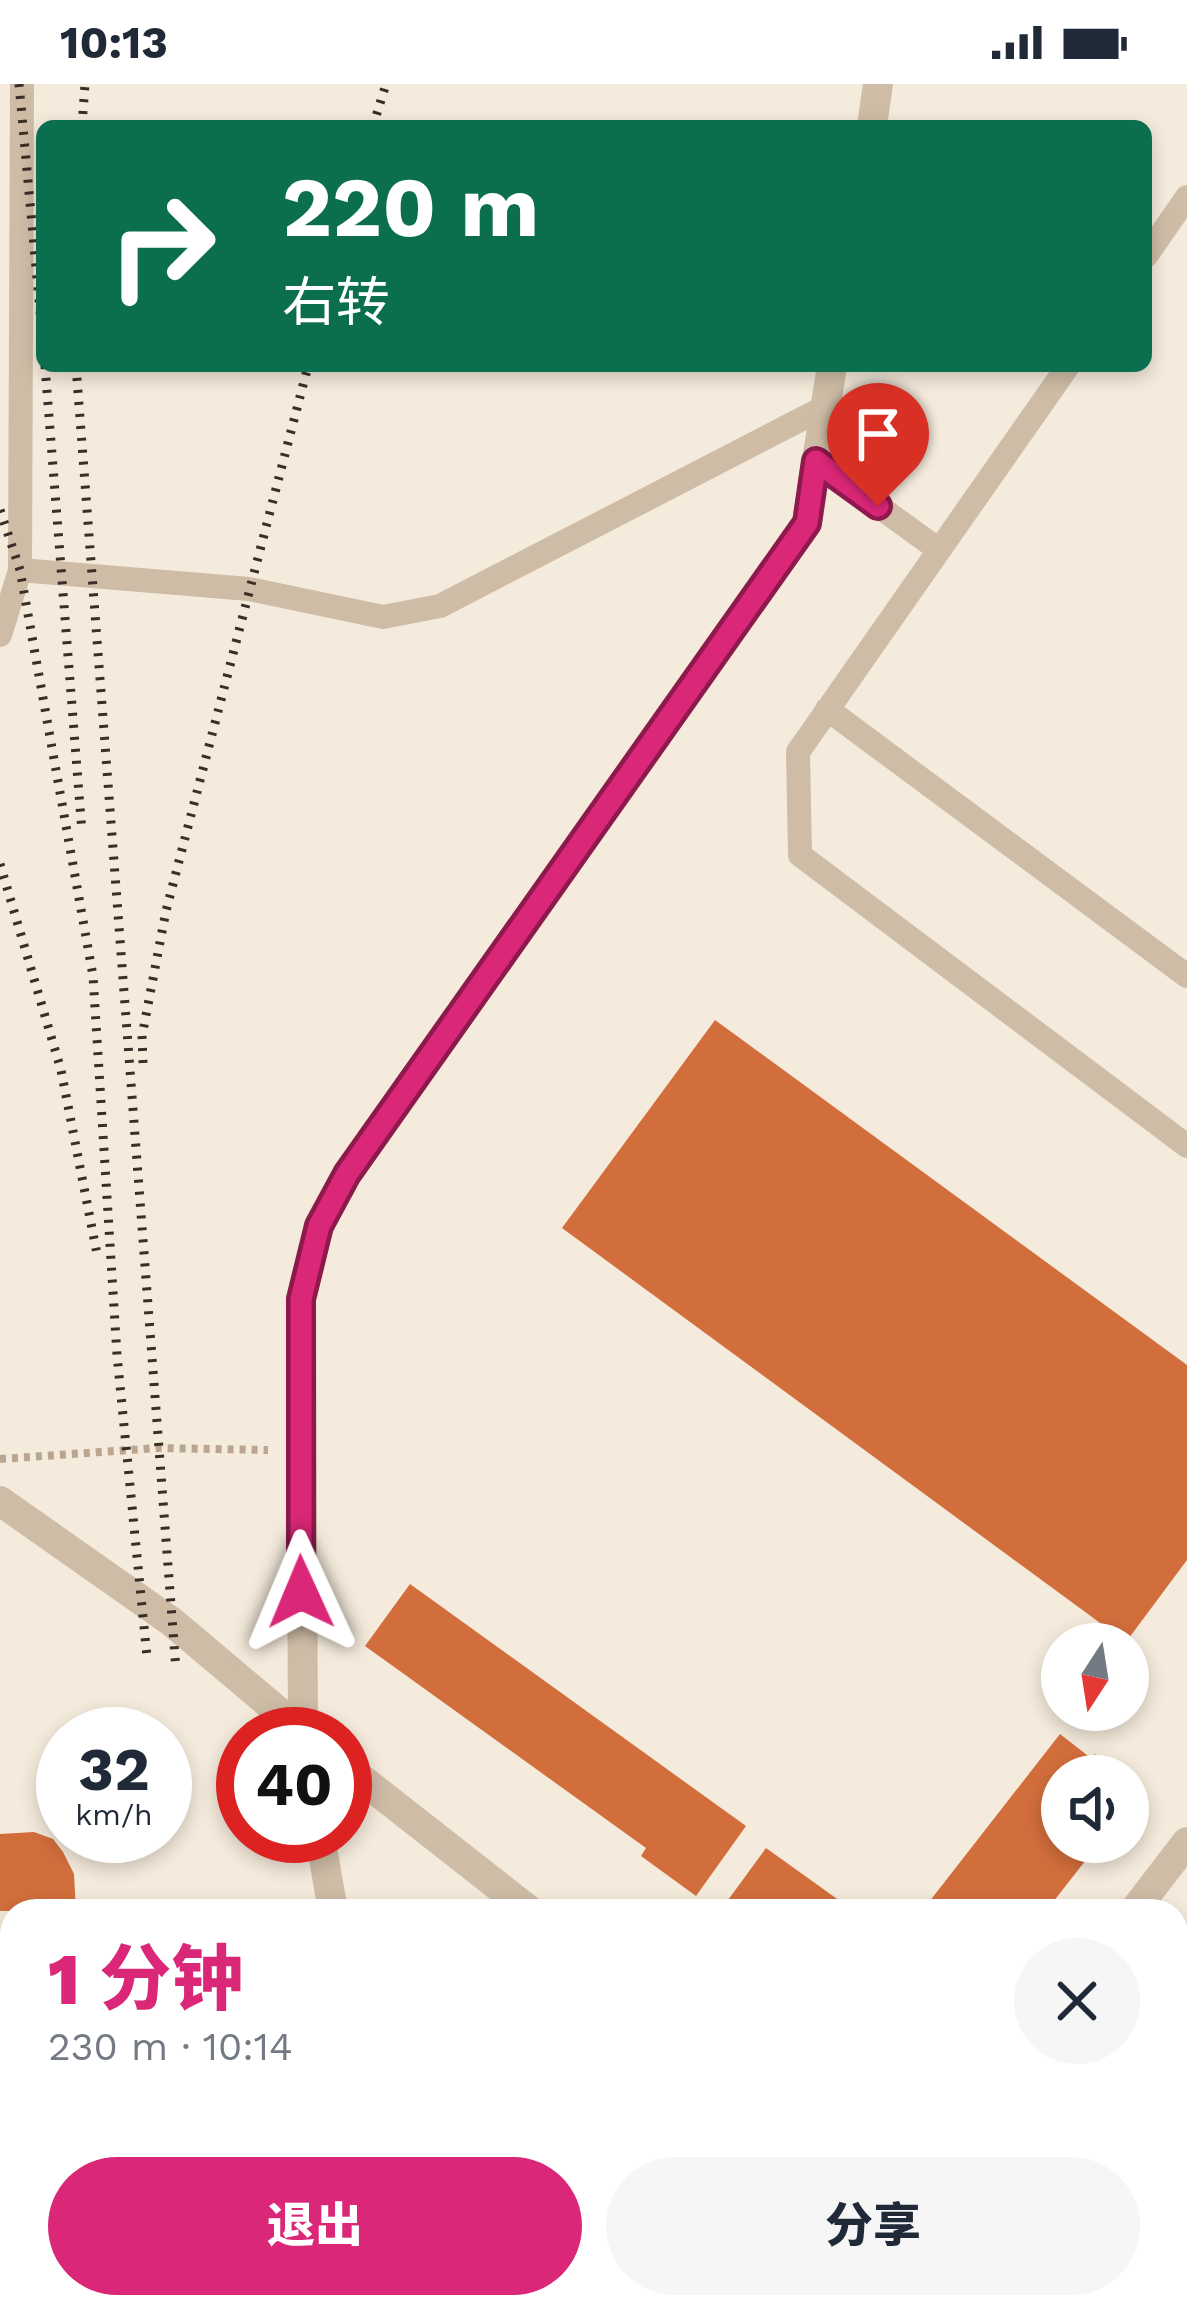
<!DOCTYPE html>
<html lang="zh">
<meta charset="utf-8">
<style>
:root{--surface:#fff;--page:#f6f6f7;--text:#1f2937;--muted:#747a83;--accent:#db2777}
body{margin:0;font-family:"Work Sans","Noto Sans SC",sans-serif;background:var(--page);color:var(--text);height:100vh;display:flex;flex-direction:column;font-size:45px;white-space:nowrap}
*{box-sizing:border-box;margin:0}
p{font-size:39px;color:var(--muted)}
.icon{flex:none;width:66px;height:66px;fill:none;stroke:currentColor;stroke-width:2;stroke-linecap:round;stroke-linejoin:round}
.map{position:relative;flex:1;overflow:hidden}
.panel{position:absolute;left:0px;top:1815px;width:1188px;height:420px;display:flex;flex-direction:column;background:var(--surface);border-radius:36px 36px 0 0;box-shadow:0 6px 18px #0003}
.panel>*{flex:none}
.guide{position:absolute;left:36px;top:36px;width:1116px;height:252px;border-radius:18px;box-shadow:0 6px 18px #0003;background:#0b6e4f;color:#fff;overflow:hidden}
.needle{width:78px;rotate:192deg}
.tools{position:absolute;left:1041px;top:1539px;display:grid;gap:24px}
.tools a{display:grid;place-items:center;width:108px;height:108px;border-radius:50%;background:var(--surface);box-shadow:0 6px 18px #0003;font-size:60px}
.speed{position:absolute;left:36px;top:1623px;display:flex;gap:24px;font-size:60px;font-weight:700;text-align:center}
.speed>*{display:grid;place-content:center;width:156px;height:156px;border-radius:50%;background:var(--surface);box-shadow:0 6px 18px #0003;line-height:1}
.speed small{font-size:30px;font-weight:400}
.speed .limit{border:18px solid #d22;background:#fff;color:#111}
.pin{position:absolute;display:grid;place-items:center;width:102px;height:102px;color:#fff;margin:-123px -51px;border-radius:50% 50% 50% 0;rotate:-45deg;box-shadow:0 0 12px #0007}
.pin .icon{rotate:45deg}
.me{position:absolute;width:132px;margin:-66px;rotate:359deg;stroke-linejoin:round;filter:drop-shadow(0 0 9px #0008)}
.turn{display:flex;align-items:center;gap:42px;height:252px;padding:0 48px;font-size:54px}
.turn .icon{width:156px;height:156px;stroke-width:2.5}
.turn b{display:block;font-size:84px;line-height:102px}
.round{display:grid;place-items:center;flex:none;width:126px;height:126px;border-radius:63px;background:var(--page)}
.summary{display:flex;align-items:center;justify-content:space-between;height:204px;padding:0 48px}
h1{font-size:72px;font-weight:800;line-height:90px;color:var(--accent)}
.action{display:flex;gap:24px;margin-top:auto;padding:24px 48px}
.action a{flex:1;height:138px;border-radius:72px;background:var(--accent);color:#fff;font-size:48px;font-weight:800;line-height:138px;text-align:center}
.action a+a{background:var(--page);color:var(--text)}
.status{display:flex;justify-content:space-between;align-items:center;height:84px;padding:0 60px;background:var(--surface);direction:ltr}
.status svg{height:33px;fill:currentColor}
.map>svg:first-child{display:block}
.building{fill:#d26e3c}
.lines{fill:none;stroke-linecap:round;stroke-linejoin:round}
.path{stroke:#baa690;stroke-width:8;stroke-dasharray:6 6;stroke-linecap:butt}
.service{stroke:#cebca6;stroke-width:24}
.minor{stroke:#cebca6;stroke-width:30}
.tertiary{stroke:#cebca6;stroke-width:30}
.rail{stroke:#3a2f28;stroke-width:9;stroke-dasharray:3 9;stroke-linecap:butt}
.route-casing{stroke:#8e194d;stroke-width:30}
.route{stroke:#db2777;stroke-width:21}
</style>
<div class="status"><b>10:13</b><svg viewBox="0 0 49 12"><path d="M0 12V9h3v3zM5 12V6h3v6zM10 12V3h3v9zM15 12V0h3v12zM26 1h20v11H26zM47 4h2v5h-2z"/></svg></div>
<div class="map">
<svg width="1187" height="2235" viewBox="0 0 1187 2235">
<rect width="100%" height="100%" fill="#f5ebdc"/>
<!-- building -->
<path class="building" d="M715 936 1187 1281V1476L1126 1558 562 1144Z
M410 1500 746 1742 696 1812 641 1772 646 1764 365 1562Z
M1060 1650 1092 1675 1095 1670 1124 1692H1062V1758H1100L1046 1827H922Z
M34 1748 53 1755 63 1768 74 1790 76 1827H0V1750Z
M766 1764 854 1827H720Z
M1176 1871 1187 1879V1970L1176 1967Z
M3 2024 9 2094 0 2095V2025Z
M521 2223H603L619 2235H537Z"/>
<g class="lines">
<!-- path -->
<path class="path" d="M0 1375 158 1364 268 1366"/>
<!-- service -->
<path class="service" d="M1146 172 1187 113
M1068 282 798 668 800 771 1187 1062
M816 377 939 466
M20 486 249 505 383 533 440 522 825 323
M0 551 20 486 22 0
M827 625 1187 892
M1176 2110 1187 2095
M1083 2235 1092 2223"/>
<!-- minor -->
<path class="minor" d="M1134 1827 1187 1758
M827 2235 836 2223"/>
<!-- tertiary -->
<path class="tertiary" d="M872 42 878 0
M0 1417 172 1538 305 1650
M303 1650 301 1215 319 1141 347 1090 807 439 832 282
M345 1682 530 1827
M320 1752 333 1827
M400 2223 403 2235
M1037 2223 1053 2235"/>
<!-- rail -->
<path class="rail" d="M19 0 42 248
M82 42 85 0
M373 42 386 0
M45 282 82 748
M76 282 176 1586
M0 426 20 486 93 892 117 1271 147 1573
M0 780 61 986 97 1170
M143 979 142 952 166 827 308 282"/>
</g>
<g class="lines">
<defs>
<path id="route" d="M301 1508V1215L319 1142 347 1090 807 439 816 377 878 422"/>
</defs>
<!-- route casing -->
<use href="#route" class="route-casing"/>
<!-- route -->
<use href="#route" class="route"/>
</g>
</svg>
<div class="tools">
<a><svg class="needle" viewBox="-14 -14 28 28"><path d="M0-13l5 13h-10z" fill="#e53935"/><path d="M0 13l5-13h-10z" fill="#747a83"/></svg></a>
<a><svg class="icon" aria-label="sound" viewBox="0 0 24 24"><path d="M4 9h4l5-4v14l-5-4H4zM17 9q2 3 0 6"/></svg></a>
</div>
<div class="speed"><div>32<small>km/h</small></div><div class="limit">40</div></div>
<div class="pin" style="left:878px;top:422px;background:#d93025"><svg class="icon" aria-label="arrive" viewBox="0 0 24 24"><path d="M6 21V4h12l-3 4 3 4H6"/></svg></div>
<svg class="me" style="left:301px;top:1508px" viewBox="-20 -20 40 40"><path d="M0-17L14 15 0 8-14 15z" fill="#db2777" stroke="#fff" stroke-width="4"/></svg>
<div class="guide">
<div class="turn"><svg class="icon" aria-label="right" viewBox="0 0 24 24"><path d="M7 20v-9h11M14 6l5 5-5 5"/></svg><div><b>220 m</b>右转</div></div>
</div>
<section class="panel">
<div class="summary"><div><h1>1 分钟</h1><p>230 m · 10:14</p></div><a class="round"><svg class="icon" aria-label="close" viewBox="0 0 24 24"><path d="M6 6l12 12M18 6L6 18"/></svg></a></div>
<div class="action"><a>退出</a><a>分享</a></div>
</section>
</div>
